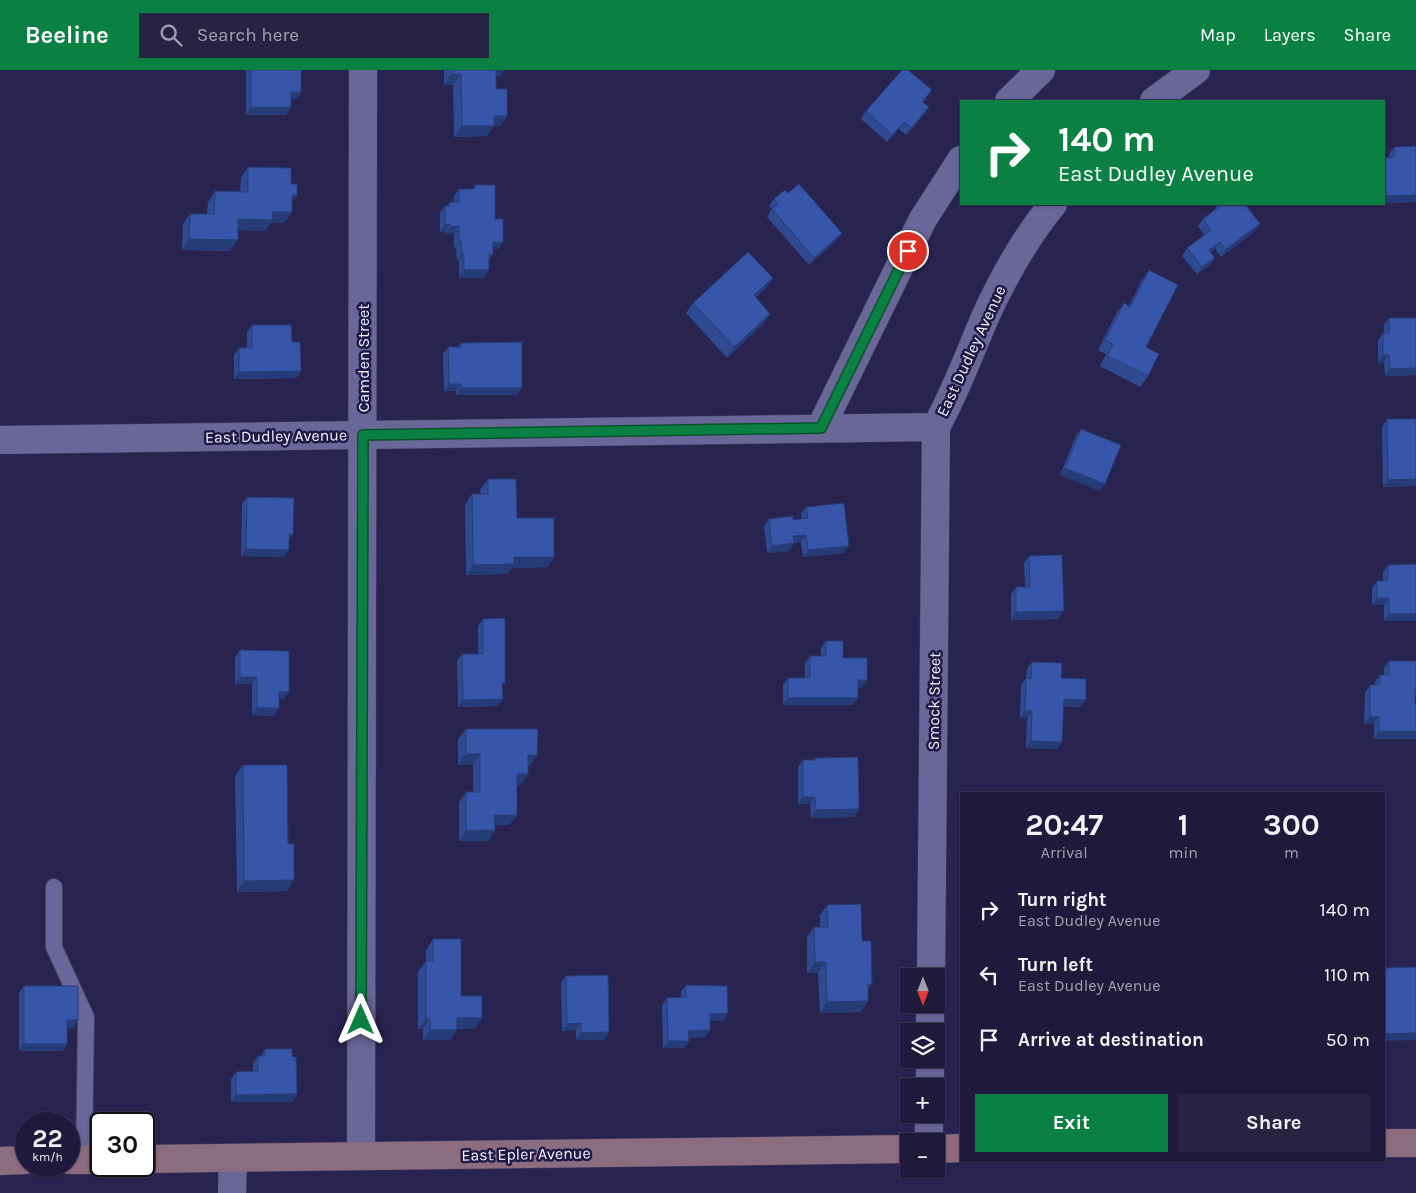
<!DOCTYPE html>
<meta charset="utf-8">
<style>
:root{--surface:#1f1a3c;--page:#272343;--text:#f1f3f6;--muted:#a1a1af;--line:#3c3856;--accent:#0b8043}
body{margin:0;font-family:Karla,sans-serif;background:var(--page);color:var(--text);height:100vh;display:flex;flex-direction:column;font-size:19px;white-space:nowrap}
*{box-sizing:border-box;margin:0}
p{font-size:16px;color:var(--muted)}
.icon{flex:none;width:28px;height:28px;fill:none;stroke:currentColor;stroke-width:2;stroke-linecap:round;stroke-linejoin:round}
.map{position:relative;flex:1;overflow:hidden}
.drawer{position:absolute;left:960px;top:722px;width:425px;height:370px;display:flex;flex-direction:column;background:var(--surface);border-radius:0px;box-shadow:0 1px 4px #0004,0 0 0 1px var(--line)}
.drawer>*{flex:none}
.top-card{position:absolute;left:960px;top:30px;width:425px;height:105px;border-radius:0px;box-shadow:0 1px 4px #0004,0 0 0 1px var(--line);background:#0b8043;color:#fff;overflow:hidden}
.needle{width:32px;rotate:180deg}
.buttons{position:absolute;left:900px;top:898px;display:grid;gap:10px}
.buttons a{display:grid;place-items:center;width:45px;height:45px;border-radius:0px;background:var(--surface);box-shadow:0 1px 4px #0004,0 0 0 1px var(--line);font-size:25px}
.speed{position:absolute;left:15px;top:1042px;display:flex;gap:10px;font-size:25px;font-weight:700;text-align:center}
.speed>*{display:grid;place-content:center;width:65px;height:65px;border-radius:50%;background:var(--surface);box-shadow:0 1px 4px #0004,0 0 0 1px var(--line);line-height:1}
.speed small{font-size:12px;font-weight:400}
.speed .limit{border:2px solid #111;border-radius:8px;background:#fff;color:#111}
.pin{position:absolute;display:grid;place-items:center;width:42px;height:42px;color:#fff;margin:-21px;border:2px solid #fff;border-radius:50%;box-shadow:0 1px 5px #0007}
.me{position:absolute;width:55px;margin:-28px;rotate:0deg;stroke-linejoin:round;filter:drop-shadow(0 0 4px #0008)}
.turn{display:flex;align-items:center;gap:18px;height:105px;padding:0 15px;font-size:22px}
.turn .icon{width:65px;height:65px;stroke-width:2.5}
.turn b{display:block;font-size:35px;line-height:42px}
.eta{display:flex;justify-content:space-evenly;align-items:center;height:85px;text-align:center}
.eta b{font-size:30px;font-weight:700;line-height:35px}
.button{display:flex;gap:10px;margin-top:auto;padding:10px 15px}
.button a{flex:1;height:58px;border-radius:0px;background:var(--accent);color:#fff;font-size:20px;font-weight:700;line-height:58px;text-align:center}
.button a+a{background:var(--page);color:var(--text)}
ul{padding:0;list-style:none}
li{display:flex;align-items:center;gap:15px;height:65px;padding:0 15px}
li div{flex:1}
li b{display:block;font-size:19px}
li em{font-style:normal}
header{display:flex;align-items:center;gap:30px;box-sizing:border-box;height:70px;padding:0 25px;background:var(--accent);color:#fff}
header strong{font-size:24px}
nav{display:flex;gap:28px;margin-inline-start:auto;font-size:18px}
.search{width:350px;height:45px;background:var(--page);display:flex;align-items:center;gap:12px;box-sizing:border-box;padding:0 18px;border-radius:0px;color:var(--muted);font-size:19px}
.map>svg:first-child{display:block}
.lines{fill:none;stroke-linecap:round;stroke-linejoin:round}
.lane-casing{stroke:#443d60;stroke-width:18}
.street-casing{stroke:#443d60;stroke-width:29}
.secondary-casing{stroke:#443d60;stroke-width:29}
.lane{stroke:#696698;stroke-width:16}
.street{stroke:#696698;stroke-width:28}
.secondary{stroke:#8c6c7f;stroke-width:28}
.wall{fill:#2f4a91}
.shaded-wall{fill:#263c76}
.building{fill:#3756a9;stroke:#263c76}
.route-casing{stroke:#07532c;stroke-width:12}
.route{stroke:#0b8043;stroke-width:9}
.labels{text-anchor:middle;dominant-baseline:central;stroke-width:5;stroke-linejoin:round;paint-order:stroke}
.street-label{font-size:16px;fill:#f1f1fd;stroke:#201945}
</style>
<header>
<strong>Beeline</strong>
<div class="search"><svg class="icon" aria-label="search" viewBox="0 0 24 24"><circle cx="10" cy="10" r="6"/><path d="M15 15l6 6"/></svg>Search here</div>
<nav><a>Map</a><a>Layers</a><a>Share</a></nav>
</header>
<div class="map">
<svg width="1416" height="1123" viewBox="0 0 1416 1123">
<rect width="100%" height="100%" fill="#292350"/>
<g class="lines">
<defs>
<path id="lane" d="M54 817V877L86 947 84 1090"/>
<path id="street" d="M1009 31 1041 0
M1154 31 1196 0
M821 357 923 149 961 90
M0 370 936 357C956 321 970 282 986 245 1004 206 1026 167 1053 134
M931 906 936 357
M930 961V934
M930 1016V989
M929 1071V1044
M361 1086 363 0
M232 1123 233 1089"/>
<path id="secondary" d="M1384 1073H1416
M936 1079 961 1078
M144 1089 909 1079
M69 1090H101
M0 1091 26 1090"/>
</defs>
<!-- lane casing -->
<use href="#lane" class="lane-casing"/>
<!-- street casing -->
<use href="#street" class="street-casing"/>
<!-- secondary casing -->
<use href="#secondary" class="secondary-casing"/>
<!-- lane -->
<use href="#lane" class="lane"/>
<!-- street -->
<use href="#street" class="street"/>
<!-- secondary -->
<use href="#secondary" class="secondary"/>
</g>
<!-- wall -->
<path class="wall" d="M246 0H301V22L296 29H291V37L286 45H246Z
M444 0H504L500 6H496V19L507 46 500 56H493L487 66 454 67 453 15H444Z
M927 28 923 32 929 37 924 45 906 65 899 59 887 72 861 49 866 41Z
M1416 76V132L1384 133V88H1389V84L1394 77Z
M248 97 291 114 297 125 292 132V142L284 153H271L265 161 238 160 230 181 182 180 183 154 190 144H207L208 132 215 121 240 122 241 107Z
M475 115 495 149 498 179H493V184L489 189 484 208H459V191H457L456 178H454V164H445V161L440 162V143L445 136H447L450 132H454V126L459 119H473Z
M774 129 837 170 809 195 767 147 772 139 769 136Z
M1218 135 1255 161 1221 187 1215 179 1211 182 1215 188 1210 195 1197 204 1182 186 1187 178 1205 166 1198 156 1203 149 1213 141Z
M1149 200 1146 277 1148 306 1140 317 1100 296 1106 284 1098 280 1116 244 1124 233 1129 236 1142 210Z
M773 208 765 219 756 227 763 254 727 288 686 243 693 233Z
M1389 248H1416V305L1385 306 1384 292 1378 293V271L1383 263H1384V255Z
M252 255 292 272 301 301 296 308 234 309V285L239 278H247V262Z
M461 273 517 325H456V321H444L443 284 448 277H458Z
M1387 349H1416V416L1383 417 1382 357Z
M1081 359 1100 421 1060 405 1076 366Z
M488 409 517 448 554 487 547 497 512 498 507 504 466 505 465 435 472 424H481L480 420Z
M247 427 289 470V480L284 487 241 486 242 434Z
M806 437 844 483 803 487 801 472 794 473 789 481 767 483 764 456 769 449 793 450 802 449 801 444Z
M1029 486 1058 549 1011 550V524L1016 517H1025L1024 493Z
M1388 495 1416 551H1384V535H1372V518L1377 511H1383V502Z
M483 549 502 618 498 636 458 637 457 591 462 584H478V556Z
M826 571 843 588 862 618H858L853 635H783V615L788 608H805V593L810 586H821V578Z
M240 580 284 629H279L274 646 252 645V614H235V588Z
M1389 591H1416V625L1415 626 1416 669H1374V654H1364L1365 623 1370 615H1375V612L1380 605H1384V598Z
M1032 592 1061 608 1086 630 1080 637 1063 636 1057 679 1026 678 1027 648H1020L1021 615 1026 608 1027 599Z
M466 659 530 696H528L521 715H517V745L509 755H495V760L488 771H459V732L466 722H473V695H458V669Z
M815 688 859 739 854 747 811 748 810 734H798V697L803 690H813Z
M243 695 287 821 237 822 235 706Z
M827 835 862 871 868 920 861 942 820 943 818 903H807V867L814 857H820V845Z
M433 869 461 926 475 959H457L450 970H423V959H418V902L426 891V880Z
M566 906 609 962 604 970H576V960L562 961 561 913Z
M686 915 728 943 723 951H710L705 967 688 968 689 971 684 978H663L662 935 667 928H681V922Z
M24 916 78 950 73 958H67V974L62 981H19V923Z
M265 979 292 987 297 1024 292 1032H231V1009L236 1002 253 1001V993L258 986H261Z"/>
<!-- shaded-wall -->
<path class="shaded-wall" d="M493 0H504L500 6H489Z
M452 4H461L453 15H444Z
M291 22H301L296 29H286Z
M251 37H291L286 45H246Z
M929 37 924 45 906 65 911 58Z
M494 46H507L500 56H493L487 66 454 67 462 56Z
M904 52 899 59 887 72 892 65Z
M292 125H297L290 135Z
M1416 125V132L1384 133V126Z
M273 142H292L284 153H271L265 161 231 160 238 149Z
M450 154 445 161 440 162 445 155Z
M1260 154 1255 161 1221 187 1226 179Z
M459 156 454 164H445L450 157Z
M842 163 837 170 809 195 814 188Z
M189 169 238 170 230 181 182 180Z
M459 171H461L456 178H454Z
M493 172H503L498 179H488Z
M1220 172 1215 179 1204 187 1209 180Z
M462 184H464L459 191H457Z
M1215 188 1210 195 1197 204 1202 197Z
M464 200H489L484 208H459Z
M773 208 765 219 746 236 754 225Z
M770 244 763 254 727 288 734 277Z
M1383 285H1389L1384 292 1378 293Z
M1416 298V305L1385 306 1390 299Z
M301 301 296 308 234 309 239 302Z
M449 314H461L456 321H444Z
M461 318H522L517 325H456Z
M1065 398 1105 414 1100 421 1060 405Z
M1416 409V416L1383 417 1388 410Z
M289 464H293L288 471Z
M806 465 801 472 788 473 793 466Z
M794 473 789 481 767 483 772 476Z
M849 476 844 483 803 487 808 480Z
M246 479 289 480 284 487 241 486Z
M514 487H554L547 497 512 498 507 504 466 505 473 495Z
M1377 528H1389L1384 535H1372Z
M1064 541 1058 549 1011 550 1016 542Z
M1389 544H1416V551H1384Z
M240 607H257L252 614H235Z
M858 610H867L862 618H853Z
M279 622H289L284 629H274Z
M788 628H858L853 635H783Z
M503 629 498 636 458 637 463 630Z
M1064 629 1086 630 1080 637 1058 636Z
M257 638H279L274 646 252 645Z
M1025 641H1032L1027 648H1020Z
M1370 647H1379L1374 654H1364Z
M1379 661H1416V669H1374Z
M1031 671 1062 672 1057 679 1026 678Z
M466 684H480L473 695H458Z
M528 685H537L530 696H521Z
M517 704H528L521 715H510Z
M803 727H815L810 734H798Z
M859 739 854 747 811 748 816 740Z
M494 745H517L509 755H487Z
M495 760 488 771H459L466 761Z
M294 810 287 821 237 822 244 811Z
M815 892H826L818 903H807Z
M868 914H872L865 924Z
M868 931 861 942 820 943 827 932Z
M728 943 723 951H705L710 944Z
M457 948H482L475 959H450Z
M426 949H430L423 959H418Z
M67 950H78L73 958H62Z
M581 953 576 960 562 961 567 954Z
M430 960H457L450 970H423Z
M710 960 705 967 683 968 688 961Z
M609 962 604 970H576L581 963Z
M1416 963V970L1384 971V964Z
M668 971H689L684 978H663Z
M24 974H67L62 981H19Z
M297 1024 292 1032H231L236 1025Z"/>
<!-- building -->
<path class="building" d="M251 0H301V22H291V37H251Z
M452 0H496V19H507V46H494V56H462L461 4H452Z
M902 0H908L932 20 922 32 929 37 911 58 904 52 892 65 866 41Z
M1416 76V125L1384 126V88L1394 87V77Z
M248 97 291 98V114H297V125H292V142H273L272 150 238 149V170L189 169 190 144H214L215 121 248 122Z
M799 114 842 163 814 188 772 139 778 134 774 129 785 120 788 123Z
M475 115H495V149H503V172H493V184H489V200H464V184H462L461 171H459V156L450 157V154L445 155V136H450V132H459V119H475Z
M1220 134H1245L1260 154 1226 179 1220 172 1209 180 1215 188 1202 197 1187 178 1211 160 1203 149 1219 137 1218 135Z
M748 182 773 208 754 225 770 244 734 277 693 233Z
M1149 200 1178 215 1146 277 1159 284 1148 306 1107 286 1113 274 1105 270 1124 233 1130 237Z
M1389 248H1416V298L1390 299 1389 285H1383V263H1389Z
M252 255H291L292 272H300L301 301 239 302V278H252Z
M522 272V318H461V314H449L448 277H461V273Z
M1387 349H1416V409L1388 410Z
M1081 359 1121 375 1105 414 1065 398Z
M488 409H516L517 448H554V487H514V494L473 495 472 424H488Z
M247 427 294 428 293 464H289V480L246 479Z
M844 433 849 476 808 480 806 465 793 466 794 473 772 476 769 449 793 446V450L808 448 806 437Z
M1062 485 1064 541 1016 542V517H1030L1029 486Z
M1416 494V544H1389V528H1377V511H1388V495Z
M505 548V613H502L503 629 463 630 462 584H483V549Z
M826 571H843V588H867V610H858V628H788V608H810V586H826Z
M240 580 289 581V622H279V638H257V607H240Z
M1389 591H1416V619H1415V634H1416V661H1379V647H1370V615H1380V605H1389Z
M1032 592 1062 593 1061 608 1086 609V630L1064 629 1062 672 1031 671 1032 641H1025L1026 608 1031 609Z
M466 659H538L537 685H528V704H517V745H494L495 760 466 761V722H480V684H466Z
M858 687 859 739 816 740 815 727H803V690H815V688Z
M243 695H287L288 774H294V810L244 811Z
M861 834 862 871H871L872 914H868V931L827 932 826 892H815L814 857H828L827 835Z
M433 869H461V926H482V948H457V960H430V949H426V891H433Z
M1416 897V963L1384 964V898Z
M608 905 609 962 581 963V953L567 954 566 906Z
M686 915 727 916 728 943 710 944V960L688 961 689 971H668L667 928 686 927Z
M24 916H78V950H67V974H24Z
M265 979H292V987H296L297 1024 236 1025V1002L258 1001V986H265Z"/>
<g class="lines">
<defs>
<path id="route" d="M361 950 363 365 821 358 908 181"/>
</defs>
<!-- route casing -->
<use href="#route" class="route-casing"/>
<!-- route -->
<use href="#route" class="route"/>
</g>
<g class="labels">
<!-- street labels -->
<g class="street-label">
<text transform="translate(971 281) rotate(-65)">East Dudley Avenue</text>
<text transform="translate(363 288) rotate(-90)">Camden Street</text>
<text transform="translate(276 366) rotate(-1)">East Dudley Avenue</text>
<text transform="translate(934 631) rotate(-89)">Smock Street</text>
<text transform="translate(526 1084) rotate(-1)">East Epler Avenue</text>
</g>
</g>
</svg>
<div class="buttons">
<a><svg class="needle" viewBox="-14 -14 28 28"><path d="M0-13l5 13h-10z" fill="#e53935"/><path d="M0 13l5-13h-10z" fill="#a1a1af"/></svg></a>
<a><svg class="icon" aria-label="layers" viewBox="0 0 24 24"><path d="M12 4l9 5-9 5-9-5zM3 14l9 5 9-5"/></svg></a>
<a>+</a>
<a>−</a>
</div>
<div class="speed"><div>22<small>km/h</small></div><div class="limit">30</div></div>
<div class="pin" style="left:908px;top:181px;background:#d93025"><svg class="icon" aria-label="arrive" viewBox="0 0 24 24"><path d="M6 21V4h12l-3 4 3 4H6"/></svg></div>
<svg class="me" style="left:361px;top:950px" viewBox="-20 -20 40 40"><path d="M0-17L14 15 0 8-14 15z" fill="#0b8043" stroke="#fff" stroke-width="4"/></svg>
<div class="top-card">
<div class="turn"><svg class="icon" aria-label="right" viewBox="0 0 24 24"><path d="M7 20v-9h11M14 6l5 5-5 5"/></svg><div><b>140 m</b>East Dudley Avenue</div></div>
</div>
<section class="drawer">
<div class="eta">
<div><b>20:47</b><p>Arrival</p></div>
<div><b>1</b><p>min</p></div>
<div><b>300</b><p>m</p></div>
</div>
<ul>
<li><svg class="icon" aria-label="right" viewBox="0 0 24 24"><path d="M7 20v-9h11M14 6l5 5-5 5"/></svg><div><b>Turn right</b><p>East Dudley Avenue</p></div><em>140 m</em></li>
<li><svg class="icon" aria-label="left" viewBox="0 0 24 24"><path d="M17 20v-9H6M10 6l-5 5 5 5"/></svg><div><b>Turn left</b><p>East Dudley Avenue</p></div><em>110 m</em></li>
<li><svg class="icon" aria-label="arrive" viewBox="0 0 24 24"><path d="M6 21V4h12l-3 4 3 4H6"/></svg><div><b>Arrive at destination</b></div><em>50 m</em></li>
</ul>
<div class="button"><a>Exit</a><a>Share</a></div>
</section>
</div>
